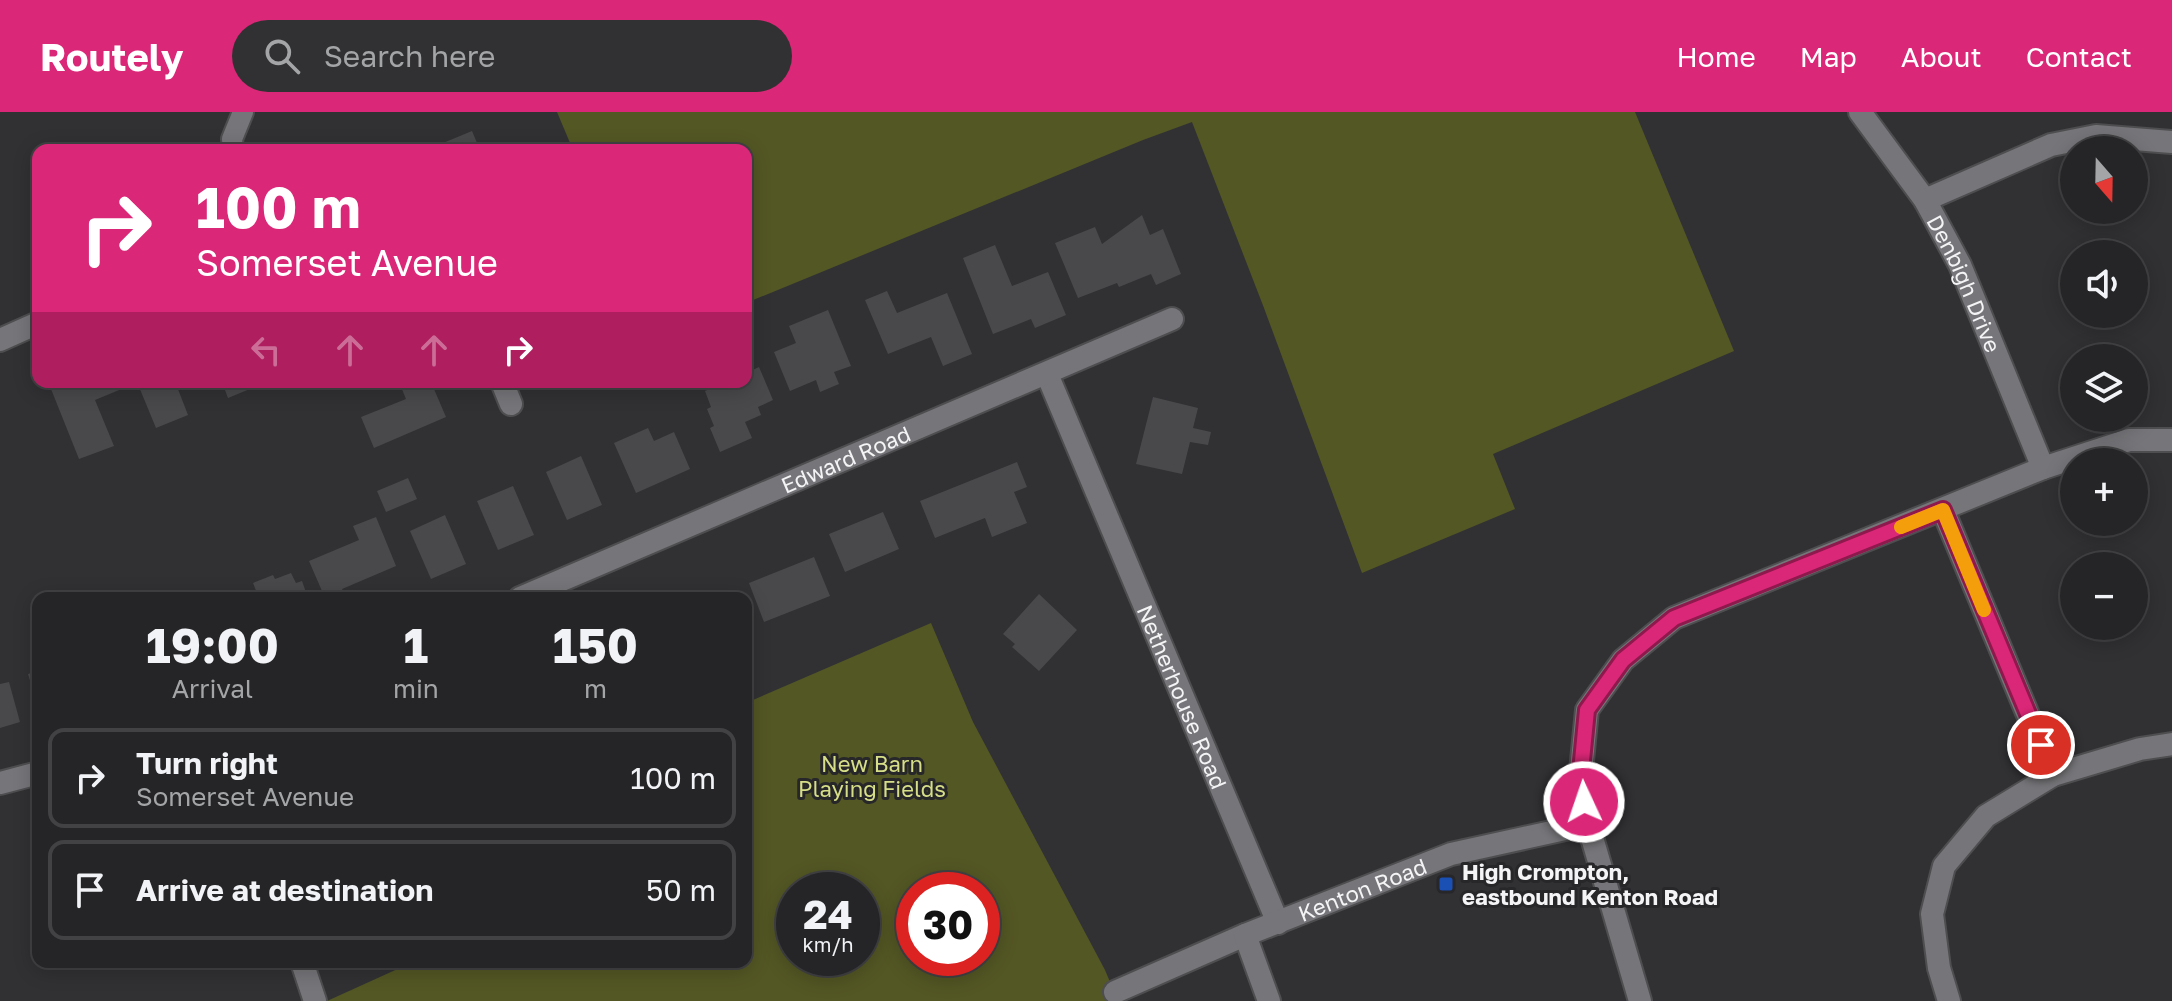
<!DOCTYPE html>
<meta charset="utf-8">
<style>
:root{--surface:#252527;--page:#313133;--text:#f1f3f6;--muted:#a3a5a7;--line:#424244;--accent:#db2777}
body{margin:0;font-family:"Golos Text",sans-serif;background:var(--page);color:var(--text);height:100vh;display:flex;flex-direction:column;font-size:30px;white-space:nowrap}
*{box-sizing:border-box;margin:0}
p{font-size:26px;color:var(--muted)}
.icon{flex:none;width:44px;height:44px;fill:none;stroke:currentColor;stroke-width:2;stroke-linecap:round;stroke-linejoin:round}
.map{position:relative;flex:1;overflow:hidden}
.sheet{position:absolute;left:32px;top:480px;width:720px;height:376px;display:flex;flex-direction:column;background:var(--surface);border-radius:16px;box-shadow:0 4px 20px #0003,0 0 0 2px var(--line)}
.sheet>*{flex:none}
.guide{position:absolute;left:32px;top:32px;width:720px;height:244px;border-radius:16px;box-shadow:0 4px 20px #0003,0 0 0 2px var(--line);background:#db2777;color:#fff;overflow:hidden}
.needle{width:52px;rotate:160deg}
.fabs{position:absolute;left:2060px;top:24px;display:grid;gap:16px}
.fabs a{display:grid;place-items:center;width:88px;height:88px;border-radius:50%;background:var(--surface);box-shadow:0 4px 20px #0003,0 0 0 2px var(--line);font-size:40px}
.speed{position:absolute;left:776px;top:760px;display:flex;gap:16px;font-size:40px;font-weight:700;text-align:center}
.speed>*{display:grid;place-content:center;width:104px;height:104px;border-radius:50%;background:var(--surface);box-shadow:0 4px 20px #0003,0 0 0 2px var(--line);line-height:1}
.speed small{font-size:20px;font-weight:400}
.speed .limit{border:12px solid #d22;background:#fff;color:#111}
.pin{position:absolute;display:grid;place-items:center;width:68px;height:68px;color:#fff;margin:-34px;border:4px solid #fff;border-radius:50%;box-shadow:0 2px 8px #0007}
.me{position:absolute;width:88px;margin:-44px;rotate:357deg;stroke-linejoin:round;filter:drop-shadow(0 0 6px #0008)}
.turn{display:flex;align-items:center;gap:28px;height:168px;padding:0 32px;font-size:36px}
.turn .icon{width:104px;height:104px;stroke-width:2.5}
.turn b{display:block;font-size:56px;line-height:68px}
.lanes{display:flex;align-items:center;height:76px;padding:0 32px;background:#0003;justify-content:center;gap:40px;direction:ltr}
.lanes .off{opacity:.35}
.eta{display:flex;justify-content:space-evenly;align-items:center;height:136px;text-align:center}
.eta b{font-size:48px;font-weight:700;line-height:56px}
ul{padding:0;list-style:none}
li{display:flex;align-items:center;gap:24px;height:100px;margin:0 16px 12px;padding:0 16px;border:4px solid var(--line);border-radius:16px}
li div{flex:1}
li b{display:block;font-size:30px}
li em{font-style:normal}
header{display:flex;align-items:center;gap:48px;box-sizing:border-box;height:112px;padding:0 40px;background:var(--accent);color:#fff}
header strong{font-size:38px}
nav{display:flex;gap:44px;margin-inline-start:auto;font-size:28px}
.search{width:560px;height:72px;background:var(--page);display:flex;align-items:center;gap:20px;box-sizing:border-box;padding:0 28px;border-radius:44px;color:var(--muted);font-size:30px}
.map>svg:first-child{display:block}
.green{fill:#535724;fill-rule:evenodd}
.building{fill:#49494c}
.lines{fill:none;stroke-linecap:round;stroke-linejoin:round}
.service-casing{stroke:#4e4e50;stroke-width:24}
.minor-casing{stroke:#4e4e50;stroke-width:26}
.service{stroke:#76767a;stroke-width:20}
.minor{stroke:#76767a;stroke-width:22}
.route-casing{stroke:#8e194d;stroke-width:20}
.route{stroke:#db2777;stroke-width:14}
.slow{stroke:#f59e0b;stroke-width:14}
.transit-dot{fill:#1a4fb4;stroke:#27272a;stroke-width:3}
.labels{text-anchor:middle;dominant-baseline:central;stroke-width:6;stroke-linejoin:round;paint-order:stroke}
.street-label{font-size:22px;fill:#f4f4f6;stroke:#27272a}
.park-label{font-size:22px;fill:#d6de87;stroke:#27272a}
.poi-label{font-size:22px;font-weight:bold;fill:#f4f4f6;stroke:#27272a;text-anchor:start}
</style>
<header>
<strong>Routely</strong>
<div class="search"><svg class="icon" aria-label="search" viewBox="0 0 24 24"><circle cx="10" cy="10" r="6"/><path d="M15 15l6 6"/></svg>Search here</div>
<nav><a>Home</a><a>Map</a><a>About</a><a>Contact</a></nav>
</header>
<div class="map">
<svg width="2172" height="889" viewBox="0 0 2172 889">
<rect width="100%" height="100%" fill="#313134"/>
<!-- green -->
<path class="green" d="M557 0H1635L1734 239 1493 342 1515 397 1362 461 1264 196 1192 10 1143 28 746 191V38H573Z
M931 511 973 610 1105 858 1118 889H327L413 850H746V591ZM794 778H862V846H794ZM914 778H982V846H914Z"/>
<!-- building -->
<path class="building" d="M472 19 480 38H446L443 31Z
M536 30 540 38H517Z
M1142 103 1150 123 1163 117 1181 162 1156 173 1151 162 1119 175 1117 171 1078 186 1055 131 1095 115 1102 132Z
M995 133 1012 174 1048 160 1066 203 1035 216 1031 207 993 222 963 146Z
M887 179 897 201 947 181 972 242 943 254 931 225 888 242 865 188Z
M828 198 851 254 834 260 839 272 820 280 816 268 790 279 774 240 796 231 789 214Z
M759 255 773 288 758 295 761 303 745 310 752 326 720 340 710 316 714 314 707 297 711 295 705 279 725 270H746V261Z
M69 270H122L124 276 95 288 114 334 79 347 51 277Z
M137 270H181L176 272 188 303 156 316Z
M222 270H261L262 272 228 286Z
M399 270H431L446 305 374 336 361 305 406 287Z
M1153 285 1198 296 1193 316 1211 320 1208 333 1190 330 1182 362 1136 352Z
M648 316 654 329 674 320 690 357 636 381 614 331Z
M581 344 602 393 567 408 546 360Z
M1017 350 1027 375 1014 380 1027 411 992 425 985 406 935 426 920 389Z
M408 366 417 387 386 400 377 379Z
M513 374 534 423 498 438 477 389Z
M883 400 899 437 845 460 829 422Z
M445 403 466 452 431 467 410 419Z
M376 405 396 454 342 477 346 486H325L309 449 359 428 353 414Z
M814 445 830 484 764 510 749 471Z
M291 461 296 471 302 469 308 486H259L253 471 273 463 275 467Z
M726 479 729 486H710Z
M1039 482 1077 518 1039 559 1012 535 1015 532 1003 522Z
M38 559V592H37L28 562Z
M9 570 20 610 0 616V572Z"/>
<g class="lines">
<defs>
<path id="service" d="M233 38 232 27 243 0"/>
<g id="minor">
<path id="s1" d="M1860 0 1925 88 1960 153 2043 356"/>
<path d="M1925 88 2051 33 2096 24 2172 30"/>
<path d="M0 228 38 211"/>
<path id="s2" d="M1047 262 1278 811"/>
<path d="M502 270 511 292"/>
<path d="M1943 398 2053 663"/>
<path id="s3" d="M520 486 1172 207"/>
<path d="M0 671 38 661"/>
<path d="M302 850 315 889"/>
<path d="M1115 880 1245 823"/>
<path id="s4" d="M1269 889 1245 823 1451 742 1588 712"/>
<path d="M1640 889 1588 712 1580 669 1587 598 1623 548 1674 506 2043 356 2129 328H2172"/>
<path d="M1949 889 1939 856 1932 802 1944 754 1986 704 2053 663 2140 637 2172 632"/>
</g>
</defs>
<!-- service casing -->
<use href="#service" class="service-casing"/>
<!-- minor casing -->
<use href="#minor" class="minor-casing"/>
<!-- service -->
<use href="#service" class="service"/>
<!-- minor -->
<use href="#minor" class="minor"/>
</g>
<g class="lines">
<defs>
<path id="route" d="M1584 690 1580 669 1587 598 1623 548 1674 506 1943 398 2041 633"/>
</defs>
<!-- route casing -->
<use href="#route" class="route-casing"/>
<!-- route -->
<use href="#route" class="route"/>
<!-- slow -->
<path class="slow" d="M1901 415 1943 398 1984 498"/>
</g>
<!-- markers -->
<rect class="transit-dot" x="1438" y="764" width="16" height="16" rx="4"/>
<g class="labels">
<!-- street labels -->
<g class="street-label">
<text stroke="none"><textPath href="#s1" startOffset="202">Denbigh Drive</textPath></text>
<text stroke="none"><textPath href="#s3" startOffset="354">Edward Road</textPath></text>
<text stroke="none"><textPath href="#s2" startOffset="350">Netherhouse Road</textPath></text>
<text stroke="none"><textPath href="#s4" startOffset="196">Kenton Road</textPath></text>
</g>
<!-- park labels -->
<g class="park-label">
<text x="872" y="651">New Barn<tspan x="872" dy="25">Playing Fields</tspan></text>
</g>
<!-- poi labels -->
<g class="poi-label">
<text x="1462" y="759">High Crompton,<tspan x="1462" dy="25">eastbound Kenton Road</tspan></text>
</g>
</g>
</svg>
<div class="fabs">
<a><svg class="needle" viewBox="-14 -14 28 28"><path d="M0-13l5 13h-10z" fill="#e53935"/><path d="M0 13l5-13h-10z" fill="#a3a5a7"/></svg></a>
<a><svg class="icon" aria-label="sound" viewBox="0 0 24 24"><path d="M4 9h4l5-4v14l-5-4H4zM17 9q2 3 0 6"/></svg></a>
<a><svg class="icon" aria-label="layers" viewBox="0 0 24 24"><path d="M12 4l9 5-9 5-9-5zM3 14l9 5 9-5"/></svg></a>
<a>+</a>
<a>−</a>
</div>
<div class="speed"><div>24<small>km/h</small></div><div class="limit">30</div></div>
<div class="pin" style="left:2041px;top:633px;background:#d93025"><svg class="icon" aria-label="arrive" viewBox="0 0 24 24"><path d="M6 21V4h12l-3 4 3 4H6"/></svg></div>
<svg class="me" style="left:1584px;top:690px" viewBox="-20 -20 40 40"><circle r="17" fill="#db2777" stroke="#fff" stroke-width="3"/><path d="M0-11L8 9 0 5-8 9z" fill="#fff"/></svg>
<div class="guide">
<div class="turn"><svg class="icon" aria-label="right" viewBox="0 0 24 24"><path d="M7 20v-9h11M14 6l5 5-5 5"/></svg><div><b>100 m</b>Somerset Avenue</div></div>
<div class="lanes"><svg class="icon off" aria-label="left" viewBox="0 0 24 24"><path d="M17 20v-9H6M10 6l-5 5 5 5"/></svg><svg class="icon off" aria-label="ahead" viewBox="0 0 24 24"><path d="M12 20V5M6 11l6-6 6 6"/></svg><svg class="icon off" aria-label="ahead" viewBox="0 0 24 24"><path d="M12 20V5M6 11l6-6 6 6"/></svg><svg class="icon" aria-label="right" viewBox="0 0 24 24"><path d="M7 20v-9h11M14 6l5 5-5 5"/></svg></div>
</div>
<section class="sheet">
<div class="eta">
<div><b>19:00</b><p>Arrival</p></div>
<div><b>1</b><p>min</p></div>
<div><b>150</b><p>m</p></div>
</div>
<ul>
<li><svg class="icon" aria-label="right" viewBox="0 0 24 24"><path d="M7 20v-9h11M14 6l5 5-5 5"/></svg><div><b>Turn right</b><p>Somerset Avenue</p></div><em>100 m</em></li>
<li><svg class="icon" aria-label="arrive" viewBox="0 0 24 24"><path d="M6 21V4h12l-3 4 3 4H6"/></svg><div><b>Arrive at destination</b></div><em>50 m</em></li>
</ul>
</section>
</div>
